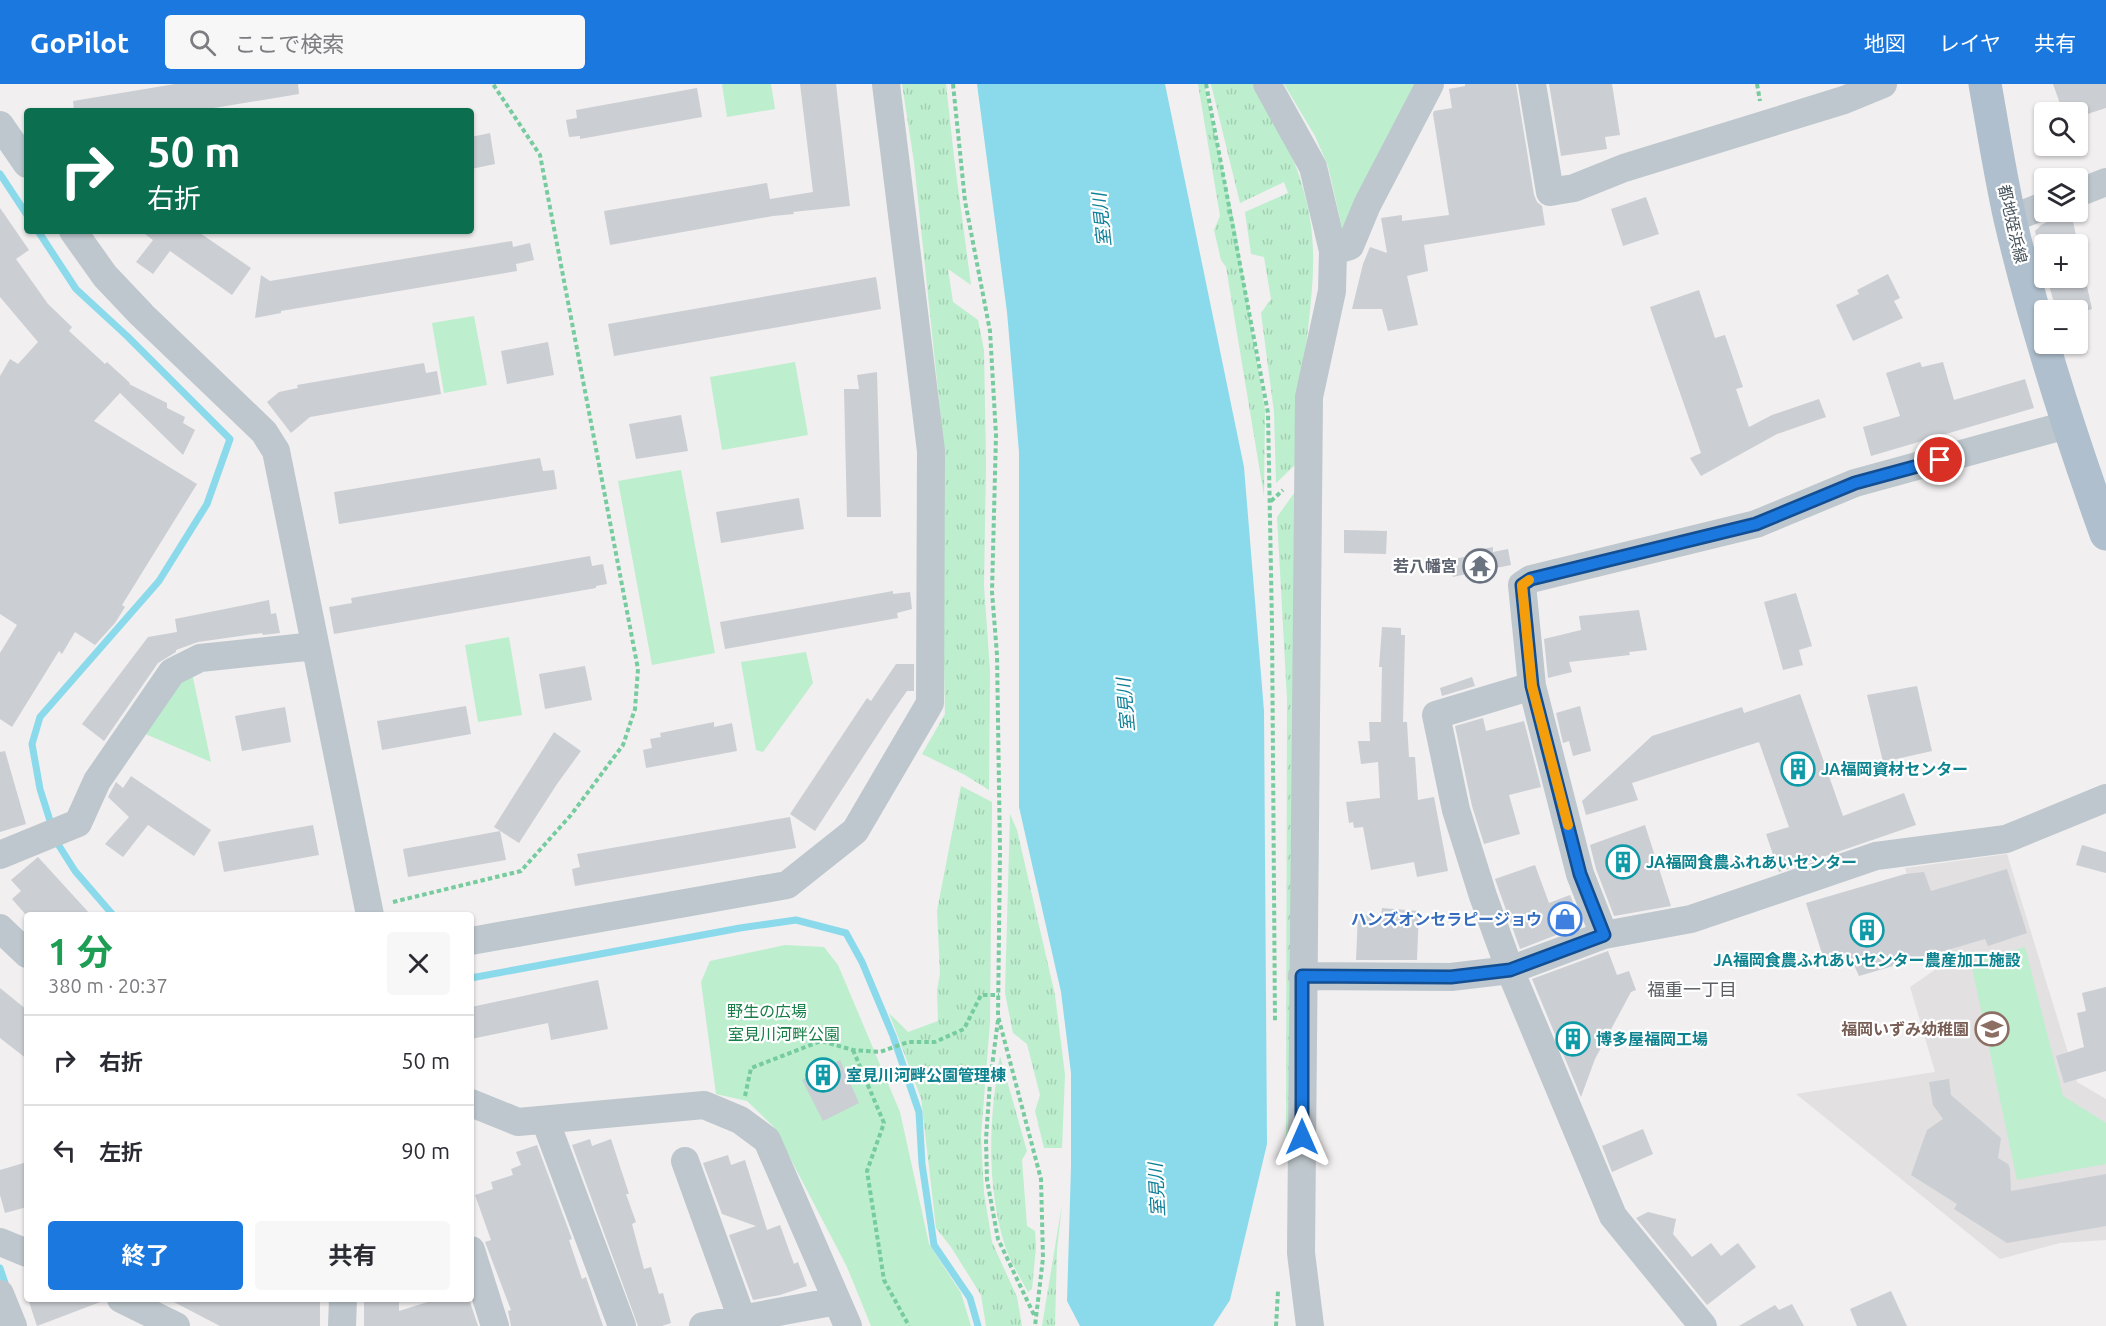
<!DOCTYPE html>
<html lang="ja">
<meta charset="utf-8">
<style>
:root{--surface:#fff;--page:#f7f7f7;--text:#2b2b33;--muted:#7c7c81;--line:#e1e1e2;--accent:#1b78df}
body{margin:0;font-family:Ubuntu,"Noto Sans JP",sans-serif;background:var(--page);color:var(--text);height:100vh;display:flex;flex-direction:column;font-size:22px;white-space:nowrap}
*{box-sizing:border-box;margin:0}
p{font-size:20px;color:var(--muted)}
.icon{flex:none;width:33px;height:33px;fill:none;stroke:currentColor;stroke-width:2;stroke-linecap:round;stroke-linejoin:round}
.map{position:relative;flex:1;overflow:hidden}
.side{position:absolute;left:24px;top:828px;width:450px;height:390px;display:flex;flex-direction:column;background:var(--surface);border-radius:6px;box-shadow:0 2px 4px #0004}
.side>*{flex:none}
.guide{position:absolute;left:24px;top:24px;width:450px;height:126px;border-radius:6px;box-shadow:0 2px 4px #0004;background:#0b6e4f;color:#fff;overflow:hidden}
.controls{position:absolute;left:2034px;top:18px;display:grid;gap:12px}
.controls a{display:grid;place-items:center;width:54px;height:54px;border-radius:6px;background:var(--surface);box-shadow:0 2px 4px #0004;font-size:30px}
.pin{position:absolute;display:grid;place-items:center;width:51px;height:51px;color:#fff;margin:-26px;border:3px solid #fff;border-radius:50%;box-shadow:0 2px 6px #0007}
.me{position:absolute;width:66px;margin:-33px;rotate:0deg;stroke-linejoin:round;filter:drop-shadow(0 0 4px #0008)}
.turn{display:flex;align-items:center;gap:21px;height:126px;padding:0 24px;font-size:27px}
.turn .icon{width:78px;height:78px;stroke-width:2.5}
.turn b{display:block;font-size:42px;line-height:51px}
.round{display:grid;place-items:center;flex:none;width:63px;height:63px;border-radius:6px;background:var(--page)}
.summary{display:flex;align-items:center;justify-content:space-between;height:102px;padding:0 24px}
h1{font-size:36px;font-weight:700;line-height:45px;color:#1e9e55}
.action{display:flex;gap:12px;margin-top:auto;padding:12px 24px}
.action a{flex:1;height:69px;border-radius:6px;background:var(--accent);color:#fff;font-size:24px;font-weight:700;line-height:69px;text-align:center}
.action a+a{background:var(--page);color:var(--text)}
ul{padding:0;list-style:none}
li{display:flex;align-items:center;gap:18px;height:90px;padding:0 24px;border-top:2px solid var(--line)}
li div{flex:1}
li b{display:block;font-size:22px}
li em{font-style:normal}
header{display:flex;align-items:center;gap:36px;box-sizing:border-box;height:84px;padding:0 30px;background:var(--accent);color:#fff}
header strong{font-size:28px}
nav{display:flex;gap:33px;margin-inline-start:auto;font-size:21px}
.search{width:420px;height:54px;background:var(--page);display:flex;align-items:center;gap:15px;box-sizing:border-box;padding:0 21px;border-radius:6px;color:var(--muted);font-size:22px}
.map>svg:first-child{display:block}
.education{fill:#e2e0e1}
.grass{fill:url(#grass-tufts)}
.park{fill:#bdeece}
.water{fill:#8bdaeb}
.lines{fill:none;stroke-linecap:round;stroke-linejoin:round}
.stream{stroke:#8bdaeb;stroke-width:7}
.building{fill:#cbced3}
.path{stroke:#76cc9e;stroke-width:4;stroke-dasharray:4.5 3;stroke-linecap:butt}
.minor{stroke:#bdc7cd;stroke-width:28}
.major{stroke:#afbfcd;stroke-width:33}
.route-casing{stroke:#124e91;stroke-width:15}
.route{stroke:#1b78df;stroke-width:10}
.slow{stroke:#f59e0b;stroke-width:10}
.labels{text-anchor:middle;dominant-baseline:central;stroke-width:4.5;stroke-linejoin:round;paint-order:stroke}
.street-label{font-size:16px;fill:#47535c;stroke:#fff}
.worship-label{font-size:16px;font-weight:bold;fill:#5b616d;stroke:#fff;text-anchor:end}
.culture-label{font-size:16px;font-weight:bold;fill:#0d838f;stroke:#fff;text-anchor:start}
.shop-label{font-size:16px;font-weight:bold;fill:#366cbe;stroke:#fff;text-anchor:end}
.park-label{font-size:16px;fill:#187d47;stroke:#fff}
.education-label{font-size:16px;font-weight:bold;fill:#785e54;stroke:#fff;text-anchor:end}
.water-label{font-size:18px;font-style:italic;fill:#0e8199;stroke:#fff}
.neighbourhood-label{font-size:18px;fill:#5b5f63;stroke:#fff}
</style>
<header>
<strong>GoPilot</strong>
<div class="search"><svg class="icon" aria-label="search" viewBox="0 0 24 24"><circle cx="10" cy="10" r="6"/><path d="M15 15l6 6"/></svg>ここで検索</div>
<nav><a>地図</a><a>レイヤ</a><a>共有</a></nav>
</header>
<div class="map">
<svg width="2106" height="1242" viewBox="0 0 2106 1242">
<defs>
<pattern id="grass-tufts" width="24" height="20" patternUnits="userSpaceOnUse" patternTransform="scale(1.5)"><rect width="24" height="20" fill="#bdeece"/><path d="M3 7l-1-3M5 7V3M7 7l1-3M15 17l-1-3M17 17v-4M19 17l1-3" fill="none" stroke="#a4ceb3"/></pattern>
</defs>
<rect width="100%" height="100%" fill="#f1efef"/>
<!-- education -->
<path class="education" d="M2007 770 2077 998 2106 1015V1156L2060 1159 2000 1175 1796 1010 1935 988 1910 903 1936 885 1905 784Z"/>
<!-- grass -->
<path class="grass" d="M902 0H946L954 73 971 201 948 185 953 218 978 236 984 266 986 379 984 502 990 587 989 706 965 691 922 670 945 630 940 386 941 335 914 78Z
M1198 0H1204L1235 142 1265 326 1264 412 1226 183 1221 176 1214 146 1220 132Z
M1211 0H1255C1273 35 1294 69 1304 108 1321 167 1310 217 1305 275 1301 310 1299 345 1296 380L1276 399 1274 328 1261 229 1271 215 1264 173 1251 170 1245 128 1288 109 1284 98 1240 119Z
M1300 401 1294 1088 1286 1070 1287 615 1277 433Z
M961 702 992 718 990 938 981 1052 984 1109 992 1158 1017 1213 1022 1242H986L981 1211 951 1163 936 1144 921 1014 889 929 908 948 938 937 937 906 940 890 937 827Z
M1010 730 1017 746 1055 911 1065 991 1062 1064H1044L1035 1027 1040 1011 1027 960 1013 949 1005 909Z
M1000 972 1027 1067 1022 1076 1027 1142 1035 1147 1036 1163 1032 1205 1028 1208C1020 1193 1010 1177 1005 1162 986 1101 989 1034 1000 972Z
M1062 1120 1057 1166 1055 1242H1042Z"/>
<!-- park -->
<path class="park" d="M722 0H771L775 25 727 33Z
M1284 0H1425L1343 148 1328 82 1315 52Z
M474 232 487 301 444 309 432 239Z
M795 278 808 351 722 366 710 293Z
M681 386 715 569 652 581 618 397Z
M509 553 522 631 478 638 465 561Z
M806 568 813 599 763 668 756 666 741 578Z
M190 580 211 678 136 646Z
M785 861 824 863 838 881 900 1028 929 1160 961 1209 971 1242H871L847 1183 774 1043 747 1017 716 1010 701 898 710 877Z
M2025 863 2063 1012 2106 1039V1080L2017 1096 1971 879Z"/>
<!-- water -->
<path class="water" d="M977 0H1165L1244 383 1264 627 1267 1060 1230 1216 1213 1242H1080L1067 1217 1071 1083V989L1061 908 1019 723V368L1007 228Z"/>
<g class="lines">
<!-- stream -->
<path class="stream" d="M0 90 27 131
M38 147 76 205 127 252 230 355 207 420 159 497 40 633 32 660 40 705 52 743
M56 757 75 787 113 831
M471 894 740 844 796 836 846 849 862 878 893 952 919 1028 922 1080 934 1161 970 1214 978 1242
M0 1184 7 1205"/>
</g>
<!-- building -->
<path class="building" d="M175 0H298L299 10 196 27H74L73 17Z
M800 0H836L850 122 793 128 794 130 773 132 610 161 604 127 767 99 770 115 813 108Z
M1465 0H1516L1534 111 1537 118 1542 122 1545 141 1424 161 1428 187 1407 192 1418 241 1388 247 1382 225H1352L1363 180 1370 163 1387 169 1381 134 1402 131V137L1449 131 1433 30 1434 27 1452 24 1449 5 1465 2Z
M1549 0H1612L1620 51 1605 53 1607 65 1561 72Z
M2053 0H2106V24L2078 33V28H2063Z
M697 4 702 33 580 55V52L569 53 566 36 577 34 576 26Z
M490 49 495 80 471 85V53Z
M1646 113 1659 150 1623 162 1611 125Z
M0 124 29 166 16 175 48 220 72 243 69 247 105 280 107 278 130 299 129 300 167 319V324L185 333 183 339 195 346 183 371 120 309 94 337 197 400 122 521 125 523 115 539 95 561 75 548 62 570 59 567 12 643 0 635V569L17 541 0 530V292L10 275 18 280 38 258 0 213Z
M2072 133 2092 225 2078 229V226H2056L2047 194H2078V160H2044V183L2035 147 2041 141 2047 138Z
M141 147H197L251 184 232 211 170 167 153 190 136 178 153 156Z
M512 157 513 163 530 159 534 176 516 180 517 187 281 227V229L255 234 261 191 270 197Z
M1888 190 1900 214 1894 217 1903 234 1853 257 1836 221 1859 210 1857 206Z
M876 193 881 225 614 272 608 240Z
M1699 206 1715 254 1725 251 1743 303 1736 305 1749 343 1772 331 1819 315 1826 333 1777 350 1701 392 1690 374 1701 369 1650 223Z
M548 258 554 291 507 300 501 267Z
M1920 278 1922 283 1943 278 1954 316 2025 295 2034 324 1871 372 1863 343 1900 332 1886 289Z
M424 279 426 289 437 287 441 310 310 333 291 349 267 318 279 308 298 304 297 301Z
M877 288 881 433H847L844 305H859L857 291Z
M681 331 688 367 636 375 629 340Z
M540 374 543 387 554 386 557 405 339 440 334 408Z
M799 414 804 445 721 459 716 428Z
M1344 446 1387 447 1386 470 1344 469Z
M1493 463V468L1508 465 1511 481 1496 484 1497 489 1472 493 1471 489 1453 493 1449 476 1469 472 1468 468Z
M590 472 592 482 603 480 607 500 596 502V504L334 550 329 523 352 519 351 514Z
M893 507V510L910 508 912 525 897 529 898 534 725 565 720 538Z
M1796 509 1812 562 1799 566 1803 581 1783 586 1764 518Z
M269 516 271 530 276 529 280 549 263 551 262 549 198 558 176 566V568L158 579 104 657 82 640 148 553 177 548 175 535Z
M1639 526 1647 566 1629 568 1630 571 1569 578 1572 588 1548 594 1544 555 1581 546 1579 532Z
M1382 543 1401 544V551H1405L1403 638H1407L1409 673H1415L1418 716 1434 713 1448 787 1417 793 1414 778 1371 786 1363 743 1354 744 1353 738 1349 739 1346 718 1380 714 1378 678 1361 680 1358 657H1370L1369 638H1381L1382 583H1379Z
M896 580H914V607H907L891 630 815 747 790 730 867 614 871 617Z
M585 582 592 616 545 625 539 590Z
M1472 593 1475 602 1442 612 1440 604Z
M1917 602 1932 667 1883 678 1867 611Z
M1800 610 1843 732 1904 709 1916 741 1779 788 1766 750 1789 743 1759 658 1632 699 1638 716 1586 731 1582 717 1652 652 1742 623 1744 629Z
M466 622 471 650 382 666 377 637Z
M1580 622 1591 667 1573 672 1569 657 1563 659 1556 629Z
M285 623 291 658 242 667 235 632Z
M1483 634 1486 647 1524 637 1541 703 1509 711 1520 750 1484 760 1472 722 1455 642Z
M714 638V643L732 639 737 667 646 684 643 666 652 664 650 655 661 653 660 649Z
M554 648 581 667 557 700 519 759 494 743Z
M5 667 26 740 0 748V668Z
M131 692 211 746 194 772 148 741 123 773 105 760 129 733 108 713 116 698 123 704Z
M790 733 796 764 575 802 572 785 580 783 577 770Z
M313 741 319 771 224 788 218 758Z
M1645 741 1671 822 1614 832 1596 785 1590 761Z
M500 747 506 776 408 793 403 765Z
M2082 761 2106 768V789L2076 781Z
M38 773 91 831H26L12 815 21 807 11 796Z
M1535 781 1549 819 1570 811 1582 841 1520 865 1495 795Z
M2007 785 2027 849 1988 862 1985 855 1859 892 1853 879 1840 882 1825 879 1806 819 1905 790 1924 788 1931 807Z
M1382 824 1419 827 1417 876H1356L1358 831 1381 832Z
M1608 867 1617 891 1629 887 1636 906 1631 908 1595 975 1581 1013 1532 895Z
M598 896 608 945 551 956 548 939 471 955V923Z
M2106 903V987L2064 999 2056 972 2084 963 2077 929 2086 927 2082 909Z
M0 904 27 926V975L0 954Z
M840 976 859 1019 823 1037 802 996Z
M1949 995 1951 1011 2001 1054 1998 1074 2008 1080 2010 1085 2011 1107 2106 1090V1142L2007 1159 1954 1125 1957 1120 1911 1091 1927 1046 1943 1035 1933 1021 1929 998Z
M1643 1045 1653 1070 1612 1088 1602 1062Z
M590 1055 592 1062 611 1055 629 1110H626L636 1138 632 1140 644 1185 651 1183 659 1210 663 1209 671 1239 662 1242H638L572 1061Z
M537 1061 572 1155 569 1156 582 1195 586 1193 603 1242H511L508 1227 511 1226 485 1158 491 1156 475 1111 493 1105 491 1098 513 1091 511 1085 521 1081 516 1068Z
M728 1071 731 1081 745 1076 767 1146 780 1141 794 1180 798 1178 807 1202 780 1211 753 1216 729 1151 756 1142 722 1130 703 1079Z
M27 1078V1123L5 1129 0 1111V1086Z
M1648 1128 1676 1135 1673 1150 1692 1173 1711 1159 1721 1172 1738 1159 1756 1183 1707 1221 1636 1134Z
M1891 1207 1907 1242H1857L1850 1225Z
M28 1215H102L103 1217 37 1242Z
M168 1215H320V1242H220Z
M364 1215H399V1227L437 1215H469L478 1242H364Z
M1792 1220 1804 1242H1739L1775 1221 1779 1226Z"/>
<g class="lines">
<!-- path -->
<path class="path" d="M953 0 965 117 990 247 996 351 992 508 997 571 1000 768 998 932 1041 1095 1043 1174 1035 1242
M1206 0 1268 329 1272 542 1275 938
M1757 0 1760 17
M1271 417 1283 406
M393 818 521 787 571 731 623 661 635 625 638 585 540 71 493 0
M998 936 990 998 986 1055 987 1096 998 1155 1035 1233
M853 966 884 1039 867 1087 884 1196 909 1242
M745 1012 751 984 821 957 853 966 880 968 908 958H935L964 945 981 911H999
M1276 1242 1278 1207"/>
<!-- minor -->
<path class="minor" d="M1267 0 1313 83 1333 167 1350 162 1367 121 1430 0
M1532 0 1550 108 1574 104 1624 84 1844 16 1883 0
M0 41 27 80
M2078 109 2106 98
M2010 135 2044 122
M73 147 105 192 142 231 264 348 276 367 370 831
M1532 602 1436 631 1456 726 1483 812 1510 886 1613 1132 1703 1242
M0 771 78 739 97 697 172 588 200 574 315 562
M0 844 27 870
M1604 851 1580 790 1532 602 1522 501 1531 495 1756 440 1855 399 2067 341
M471 857 787 801 855 747 930 619 931 367 886 0
M1302 892 1451 893 1510 886 1604 851 1691 835 1876 772 2006 755 2106 714
M471 1019 518 1038 704 1021 740 1036 767 1056 848 1242
M545 1036 622 1242
M685 1077 742 1235
M0 1158 27 1169
M471 1166 495 1242
M0 1210 13 1242
M121 1215 176 1242
M342 1242 343 1215
M703 1242 837 1217
M1310 1242 1301 1169 1309 313 1332 207 1333 167"/>
<!-- major -->
<path class="major" d="M1985 0C1993 45 2000 90 2010 135 2035 242 2069 347 2106 450"/>
</g>
<g class="lines">
<defs>
<path id="route" d="M1302 1053V892L1451 893 1510 886 1604 851 1580 790 1532 602 1522 501 1531 495 1756 440 1855 399 1940 376"/>
</defs>
<!-- route casing -->
<use href="#route" class="route-casing"/>
<!-- route -->
<use href="#route" class="route"/>
<!-- slow -->
<path class="slow" d="M1529 496 1522 501 1532 602 1568 741"/>
</g>
<!-- icons -->
<defs>
<symbol id="temple-ring" viewBox="-11 -11 22 22"><circle r="9.5" fill="#fff" stroke="#6b7280" stroke-width="1.5"/><path d="M0-6L5-2H3V0L6.5 2.5H4V6H1.5V3h-3V6H-4V2.5H-6.5L-3 0V-2H-5Z" fill="#6b7280"/></symbol>
<symbol id="building-ring" viewBox="-11 -11 22 22"><circle r="9.5" fill="#fff" stroke="#0f9aa8" stroke-width="1.5"/><path d="M-4-6H4V6H1V3H-1V6H-4ZM-2.5-4.3h1.7v1.8h-1.7ZM.8-4.3h1.7v1.8H.8ZM-2.5-1h1.7V.8h-1.7ZM.8-1h1.7V.8H.8Z" fill="#0f9aa8"/></symbol>
<symbol id="shop-ring" viewBox="-11 -11 22 22"><circle r="9.5" fill="#fff" stroke="#3f7fe0" stroke-width="1.5"/><path d="M-5-2.5h2.3a2.7 3.5 0 0 1 5.4 0H5L5.5 6h-11ZM-1.5-2.5h3a1.5 2.3 0 0 0-3 0Z" fill="#3f7fe0"/></symbol>
<symbol id="school-ring" viewBox="-11 -11 22 22"><circle r="9.5" fill="#fff" stroke="#8d6e63" stroke-width="1.5"/><path d="M0-5L7-2L0 1L-7-2ZM-4 1L0 2.5L4 1V4Q0 6-4 4Z" fill="#8d6e63"/></symbol>
</defs>
<g fill-rule="evenodd">
<use href="#temple-ring" x="1461" y="463" width="38" height="38"/>
<use href="#building-ring" x="1779" y="666" width="38" height="38"/>
<use href="#building-ring" x="1604" y="759" width="38" height="38"/>
<use href="#shop-ring" x="1546" y="816" width="38" height="38"/>
<use href="#building-ring" x="1848" y="827" width="38" height="38"/>
<use href="#school-ring" x="1973" y="926" width="38" height="38"/>
<use href="#building-ring" x="1554" y="936" width="38" height="38"/>
<use href="#building-ring" x="804" y="972" width="38" height="38"/>
</g>
<g class="labels">
<!-- street labels -->
<g class="street-label">
<text transform="translate(2013 140) rotate(77)">都地姪浜線</text>
</g>
<!-- worship labels -->
<g class="worship-label">
<text x="1457" y="482">若八幡宮</text>
</g>
<!-- culture labels -->
<g class="culture-label">
<text x="1821" y="685">JA福岡資材センター</text>
<text x="1646" y="778">JA福岡食農ふれあいセンター</text>
<text x="1867" y="876" text-anchor="middle">JA福岡食農ふれあいセンター農産加工施設</text>
<text x="1596" y="955">博多屋福岡工場</text>
<text x="846" y="991">室見川河畔公園管理棟</text>
</g>
<!-- shop labels -->
<g class="shop-label">
<text x="1542" y="835">ハンズオンセラピージョウ</text>
</g>
<!-- park labels -->
<g class="park-label">
<text x="767" y="927">野生の広場</text>
<text x="784" y="950">室見川河畔公園</text>
</g>
<!-- education labels -->
<g class="education-label">
<text x="1969" y="945">福岡いずみ幼稚園</text>
</g>
<!-- water labels -->
<g class="water-label">
<text transform="translate(1101 136) rotate(-96)">室見川</text>
<text transform="translate(1125 621) rotate(-95)">室見川</text>
<text transform="translate(1156 1106) rotate(-93)">室見川</text>
</g>
<!-- neighbourhood labels -->
<g class="neighbourhood-label">
<text x="1692" y="905">福重一丁目</text>
</g>
</g>
</svg>
<div class="controls">
<a><svg class="icon" aria-label="search" viewBox="0 0 24 24"><circle cx="10" cy="10" r="6"/><path d="M15 15l6 6"/></svg></a>
<a><svg class="icon" aria-label="layers" viewBox="0 0 24 24"><path d="M12 4l9 5-9 5-9-5zM3 14l9 5 9-5"/></svg></a>
<a>+</a>
<a>−</a>
</div>
<div class="pin" style="left:1940px;top:376px;background:#d93025"><svg class="icon" aria-label="arrive" viewBox="0 0 24 24"><path d="M6 21V4h12l-3 4 3 4H6"/></svg></div>
<svg class="me" style="left:1302px;top:1053px" viewBox="-20 -20 40 40"><path d="M0-17L14 15 0 8-14 15z" fill="#1b78df" stroke="#fff" stroke-width="4"/></svg>
<div class="guide">
<div class="turn"><svg class="icon" aria-label="right" viewBox="0 0 24 24"><path d="M7 20v-9h11M14 6l5 5-5 5"/></svg><div><b>50 m</b>右折</div></div>
</div>
<section class="side">
<div class="summary"><div><h1>1 分</h1><p>380 m · 20:37</p></div><a class="round"><svg class="icon" aria-label="close" viewBox="0 0 24 24"><path d="M6 6l12 12M18 6L6 18"/></svg></a></div>
<ul>
<li><svg class="icon" aria-label="right" viewBox="0 0 24 24"><path d="M7 20v-9h11M14 6l5 5-5 5"/></svg><div><b>右折</b></div><em>50 m</em></li>
<li><svg class="icon" aria-label="left" viewBox="0 0 24 24"><path d="M17 20v-9H6M10 6l-5 5 5 5"/></svg><div><b>左折</b></div><em>90 m</em></li>
</ul>
<div class="action"><a>終了</a><a>共有</a></div>
</section>
</div>
